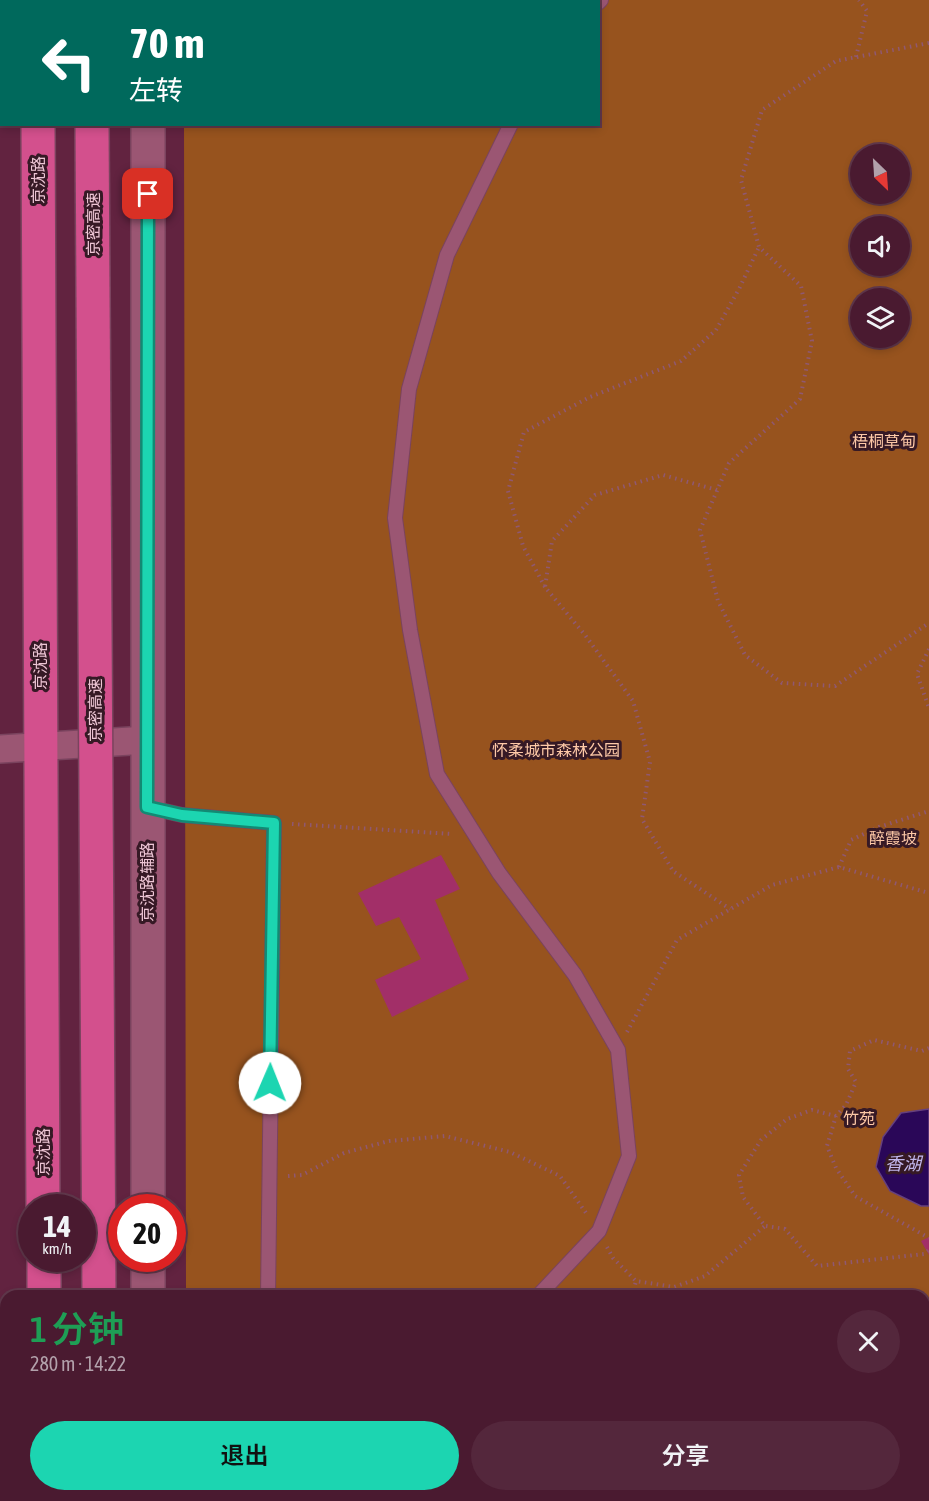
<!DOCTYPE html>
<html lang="zh">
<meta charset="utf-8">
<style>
:root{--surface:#4a1a30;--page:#54273c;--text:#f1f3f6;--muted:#b2a1ab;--line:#61384c;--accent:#1cd5b1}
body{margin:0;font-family:"Asap Condensed","Noto Sans SC",sans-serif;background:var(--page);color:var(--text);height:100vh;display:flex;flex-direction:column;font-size:22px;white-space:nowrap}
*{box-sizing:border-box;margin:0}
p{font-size:20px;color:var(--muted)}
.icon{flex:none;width:33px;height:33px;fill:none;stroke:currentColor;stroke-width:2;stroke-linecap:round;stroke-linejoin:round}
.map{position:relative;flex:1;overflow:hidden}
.drawer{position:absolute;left:0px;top:1290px;width:930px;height:212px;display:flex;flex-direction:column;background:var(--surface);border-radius:18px 18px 0 0;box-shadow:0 3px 9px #0003,0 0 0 2px var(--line)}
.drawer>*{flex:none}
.guide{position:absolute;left:0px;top:0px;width:600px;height:126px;box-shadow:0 3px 9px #0003,0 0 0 2px var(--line);background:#00695c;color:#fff;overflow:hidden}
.needle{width:39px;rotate:155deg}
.fabs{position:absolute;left:850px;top:144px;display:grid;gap:12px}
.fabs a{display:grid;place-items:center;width:60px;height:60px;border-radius:50%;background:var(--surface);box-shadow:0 3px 9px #0003,0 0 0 2px var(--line);font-size:30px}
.speed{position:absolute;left:18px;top:1194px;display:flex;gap:12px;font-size:30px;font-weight:700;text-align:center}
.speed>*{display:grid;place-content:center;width:78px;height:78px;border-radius:50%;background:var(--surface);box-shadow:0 3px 9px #0003,0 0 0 2px var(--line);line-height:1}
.speed small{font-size:15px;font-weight:400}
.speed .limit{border:9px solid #d22;background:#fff;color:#111}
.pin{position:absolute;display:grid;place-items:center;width:51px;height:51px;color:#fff;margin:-26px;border-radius:12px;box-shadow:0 3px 9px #0006}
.me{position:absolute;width:66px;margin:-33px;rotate:1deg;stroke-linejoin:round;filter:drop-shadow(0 0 4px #0008)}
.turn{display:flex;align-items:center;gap:21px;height:126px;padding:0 30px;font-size:27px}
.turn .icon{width:78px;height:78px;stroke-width:2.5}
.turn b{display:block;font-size:42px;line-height:51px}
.round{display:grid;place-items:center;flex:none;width:63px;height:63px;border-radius:32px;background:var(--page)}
.headline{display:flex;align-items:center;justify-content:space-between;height:102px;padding:0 30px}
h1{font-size:36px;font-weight:600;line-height:45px;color:#1e9e55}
.action{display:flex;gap:12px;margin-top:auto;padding:12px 30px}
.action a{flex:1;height:69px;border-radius:36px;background:var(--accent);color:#111;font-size:24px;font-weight:600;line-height:69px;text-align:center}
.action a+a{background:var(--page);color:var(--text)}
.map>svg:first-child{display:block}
.green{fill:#97531e;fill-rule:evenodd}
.water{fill:#2a0758;stroke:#65407e;stroke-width:1.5}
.building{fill:#a22f68}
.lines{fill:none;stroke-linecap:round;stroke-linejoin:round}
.lane-casing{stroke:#7a435e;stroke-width:16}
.street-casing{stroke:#7a435e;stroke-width:30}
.secondary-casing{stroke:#7a435e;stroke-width:36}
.highway-casing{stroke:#7a435e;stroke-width:36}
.path{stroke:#905871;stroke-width:4;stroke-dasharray:1.5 4.5;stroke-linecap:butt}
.lane{stroke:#9b5673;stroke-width:14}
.street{stroke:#9b5673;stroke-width:27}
.secondary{stroke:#9b5673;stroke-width:33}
.highway{stroke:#d3508d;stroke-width:33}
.highway-bridge-casing{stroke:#7a435e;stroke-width:36;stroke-linecap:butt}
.highway-bridge{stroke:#d3508d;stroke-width:33}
.route-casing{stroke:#128a73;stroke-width:15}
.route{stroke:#1cd5b1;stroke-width:10}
.labels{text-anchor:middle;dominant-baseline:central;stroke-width:6;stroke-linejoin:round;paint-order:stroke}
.street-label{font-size:16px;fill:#eec6d5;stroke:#361925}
.park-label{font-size:16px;fill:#fec9a7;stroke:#361925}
.water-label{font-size:18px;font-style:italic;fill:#c1b6ec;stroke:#361925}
</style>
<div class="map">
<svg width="929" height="1501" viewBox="0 0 929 1501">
<rect width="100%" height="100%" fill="#622340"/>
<!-- green -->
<path class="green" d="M184 0H929V1501H185V1496H924V1296H186L184 125 598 124V2ZM861 154H900V194H861ZM861 226H900V266H861ZM861 298H900V338H861Z"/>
<!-- water -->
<path class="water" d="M929 1109V1206H921L890 1191 876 1167 883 1137 901 1113Z
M924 1312 929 1313V1371H924Z
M924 1442 929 1446V1501H779L783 1496H924Z
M669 1496H714V1501H672Z"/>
<!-- building -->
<path class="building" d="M441 855 460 889 435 900 469 979 392 1017 375 980 421 959 399 917 376 926 358 893Z
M929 1237V1255L921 1241Z"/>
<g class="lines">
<defs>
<path id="lane" d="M598 3 601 0
M511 124 447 255 409 389 395 518 410 630 437 774 499 873 575 975 618 1050 629 1156 599 1231 538 1296
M147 807 182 815 274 823 268 1296
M266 1501V1496
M368 1501 370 1496"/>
<path id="street" d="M0 749 147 740"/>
<path id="secondary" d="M148 2V0
M148 1208V124
M148 1258V1296
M149 1496V1501"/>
<path id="highway" d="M38 0V2
M92 0V2
M38 124 43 1208
M44 1258V1296
M0 1340V1494
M45 1496V1501
M101 1496V1501"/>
</defs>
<!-- lane casing -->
<use href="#lane" class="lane-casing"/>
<!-- street casing -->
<use href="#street" class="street-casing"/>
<!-- secondary casing -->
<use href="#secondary" class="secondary-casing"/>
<!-- highway casing -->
<use href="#highway" class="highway-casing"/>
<!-- path -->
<path class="path" d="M929 43 836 61 762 110 741 180 759 247 801 286 812 341 800 399 729 463 700 530 718 601 745 655 782 683 835 686 929 623
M856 57 867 11 859 0
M717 490 663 475 595 495 552 541 545 587 585 635 633 701 650 762 642 819 673 871 730 909
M545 587 523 546 508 491 524 432 590 397 681 361 716 330 739 289 759 247
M929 649 917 674 929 708
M292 824 453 834
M839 867 851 840 879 827 929 811
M627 1032 677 940 772 885 839 867 929 893
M929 1048 922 1051 874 1040 850 1051 848 1069 856 1082 846 1105 836 1116 827 1146 836 1168 855 1196 929 1238
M288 1176 302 1175 344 1153 389 1141 445 1136 510 1152 560 1176 586 1213
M766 1226 785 1229 817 1266 924 1254 929 1250
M607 1247 613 1258 636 1281 674 1287 705 1276 765 1226 743 1197 739 1175 761 1140 787 1119 812 1110 836 1116
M632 1296 636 1281
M924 1394 929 1397
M619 1496 621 1501
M740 1501 745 1496"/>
<!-- lane -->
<use href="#lane" class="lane"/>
<!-- street -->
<use href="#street" class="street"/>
<!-- secondary -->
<use href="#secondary" class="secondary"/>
<!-- highway -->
<use href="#highway" class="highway"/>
<defs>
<path id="highway-bridge" d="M92 124 99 1296"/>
</defs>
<!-- highway-bridge casing -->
<use href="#highway-bridge" class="highway-bridge-casing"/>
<!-- highway-bridge -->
<use href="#highway-bridge" class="highway-bridge"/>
</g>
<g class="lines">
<defs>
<path id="route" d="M148 194 147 807 182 815 274 823 270 1083"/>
</defs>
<!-- route casing -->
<use href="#route" class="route-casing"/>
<!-- route -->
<use href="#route" class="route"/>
</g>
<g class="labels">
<!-- street labels -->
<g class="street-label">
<text transform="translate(38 180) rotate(-90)">京沈路</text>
<text transform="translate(93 224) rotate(-90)">京密高速</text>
<text transform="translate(40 666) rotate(-90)">京沈路</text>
<text transform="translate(95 710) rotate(-90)">京密高速</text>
<text transform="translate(147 882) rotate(-90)">京沈路辅路</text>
<text transform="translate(43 1152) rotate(-90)">京沈路</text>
</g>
<!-- park labels -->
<g class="park-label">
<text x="884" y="441">梧桐草甸</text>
<text x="556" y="750">怀柔城市森林公园</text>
<text x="893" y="838">醉霞坡</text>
<text x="859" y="1118">竹苑</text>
</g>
<!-- water labels -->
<g class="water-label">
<text x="903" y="1163">香湖</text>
</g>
</g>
</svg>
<div class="fabs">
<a><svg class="needle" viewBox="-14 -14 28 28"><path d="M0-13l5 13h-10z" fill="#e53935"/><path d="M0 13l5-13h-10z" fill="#b2a1ab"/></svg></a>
<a><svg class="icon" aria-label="sound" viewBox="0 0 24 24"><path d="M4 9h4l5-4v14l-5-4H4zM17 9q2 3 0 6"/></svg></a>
<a><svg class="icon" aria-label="layers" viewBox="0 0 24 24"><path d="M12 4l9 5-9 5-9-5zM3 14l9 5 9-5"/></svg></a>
</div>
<div class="speed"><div>14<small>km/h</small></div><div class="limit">20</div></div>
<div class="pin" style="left:148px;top:194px;background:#d93025"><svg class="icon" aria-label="arrive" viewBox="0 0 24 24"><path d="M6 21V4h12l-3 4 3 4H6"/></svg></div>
<svg class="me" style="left:270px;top:1083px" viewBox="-20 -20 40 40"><circle r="19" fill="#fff"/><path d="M0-13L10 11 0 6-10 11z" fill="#1cd5b1"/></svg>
<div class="guide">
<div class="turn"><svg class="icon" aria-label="left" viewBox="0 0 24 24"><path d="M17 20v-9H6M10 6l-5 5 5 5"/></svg><div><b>70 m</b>左转</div></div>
</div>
<section class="drawer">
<div class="headline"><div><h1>1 分钟</h1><p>280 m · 14:22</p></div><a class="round"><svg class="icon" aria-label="close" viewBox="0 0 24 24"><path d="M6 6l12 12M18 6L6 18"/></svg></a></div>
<div class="action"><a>退出</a><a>分享</a></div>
</section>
</div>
